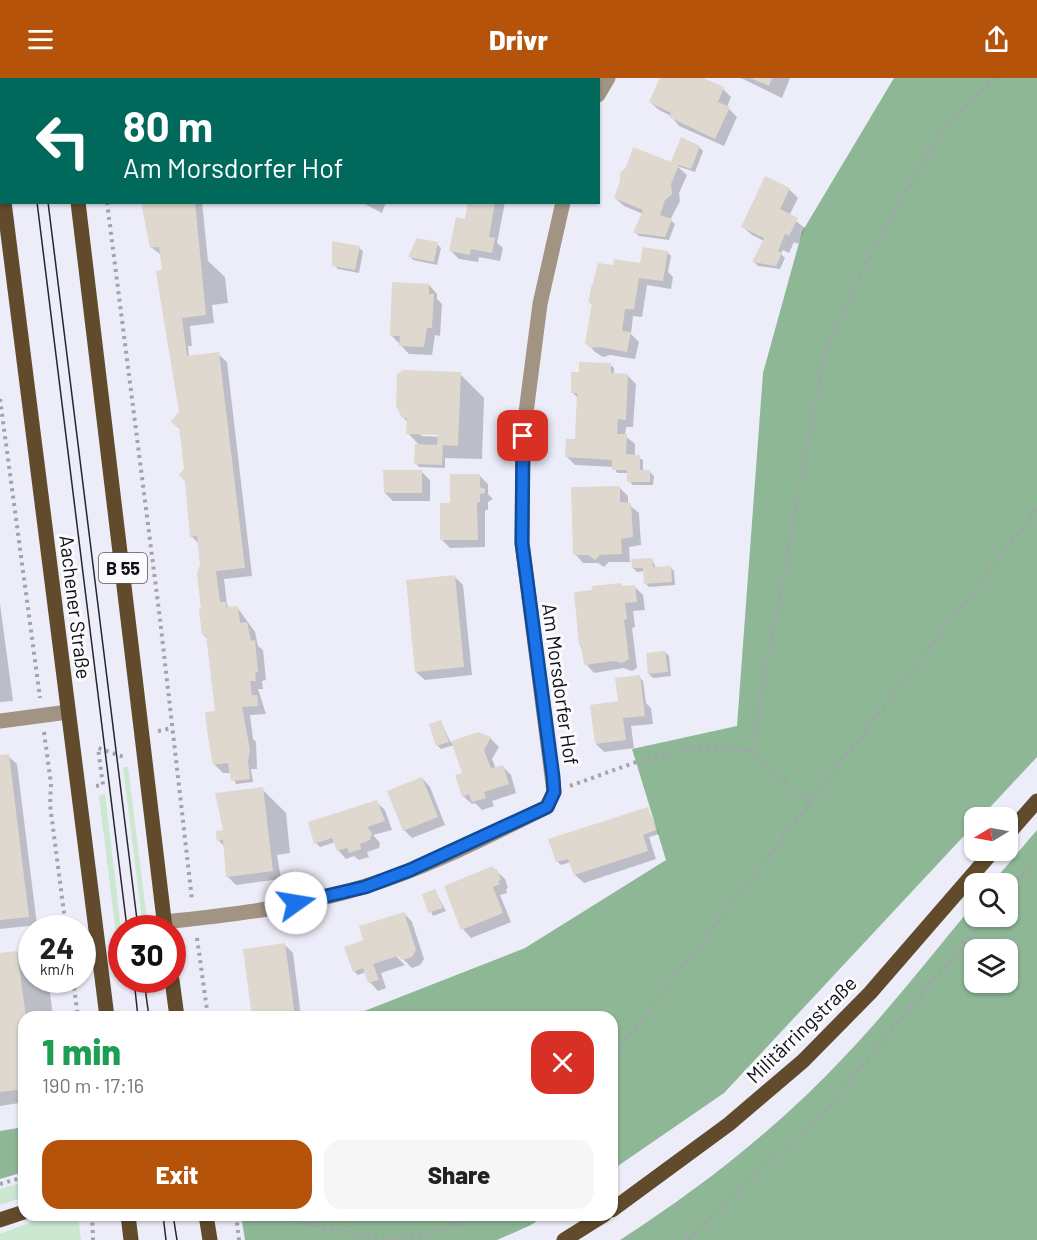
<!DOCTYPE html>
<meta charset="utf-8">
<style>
:root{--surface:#fff;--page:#f6f6f6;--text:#222;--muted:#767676;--accent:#b45309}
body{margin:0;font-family:Barlow,sans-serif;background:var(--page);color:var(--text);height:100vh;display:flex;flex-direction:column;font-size:22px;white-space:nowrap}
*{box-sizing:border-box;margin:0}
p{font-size:20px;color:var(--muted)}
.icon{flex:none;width:33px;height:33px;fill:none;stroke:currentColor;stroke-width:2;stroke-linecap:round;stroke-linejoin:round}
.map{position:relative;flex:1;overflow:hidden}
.panel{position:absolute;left:18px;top:933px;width:600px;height:210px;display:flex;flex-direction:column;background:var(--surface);border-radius:18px;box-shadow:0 2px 4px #0004}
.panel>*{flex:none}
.banner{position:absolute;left:0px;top:0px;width:600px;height:126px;box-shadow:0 2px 4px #0004;background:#00695c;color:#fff;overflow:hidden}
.needle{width:39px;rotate:260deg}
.controls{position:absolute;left:964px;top:729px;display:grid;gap:12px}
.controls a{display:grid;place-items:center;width:54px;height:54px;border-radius:12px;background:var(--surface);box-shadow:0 2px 4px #0004;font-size:30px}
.speed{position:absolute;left:18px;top:837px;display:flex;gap:12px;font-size:30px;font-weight:700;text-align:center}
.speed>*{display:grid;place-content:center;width:78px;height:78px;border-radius:50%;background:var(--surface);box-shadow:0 2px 4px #0004;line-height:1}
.speed small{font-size:15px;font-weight:400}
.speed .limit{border:9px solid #d22;background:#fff;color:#111}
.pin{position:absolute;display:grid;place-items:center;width:51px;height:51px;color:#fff;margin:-26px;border-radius:12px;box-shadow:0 3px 9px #0006}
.me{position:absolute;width:66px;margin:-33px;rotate:77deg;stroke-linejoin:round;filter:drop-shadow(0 0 4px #0008)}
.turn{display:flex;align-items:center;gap:21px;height:126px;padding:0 24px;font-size:27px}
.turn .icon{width:78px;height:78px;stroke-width:2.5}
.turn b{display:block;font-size:42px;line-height:51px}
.round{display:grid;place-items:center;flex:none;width:63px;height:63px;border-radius:18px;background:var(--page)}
.head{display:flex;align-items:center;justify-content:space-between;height:102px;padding:0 24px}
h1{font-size:36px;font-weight:800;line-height:45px;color:#1e9e55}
.button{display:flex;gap:12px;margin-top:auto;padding:12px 24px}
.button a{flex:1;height:69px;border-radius:18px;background:var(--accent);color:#fff;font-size:24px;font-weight:800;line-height:69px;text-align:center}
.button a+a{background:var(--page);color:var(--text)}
header{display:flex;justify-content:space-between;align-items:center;height:78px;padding:0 24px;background:var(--accent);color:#fff;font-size:27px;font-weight:800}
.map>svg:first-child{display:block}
.green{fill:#cbe7d0}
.forest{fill:#8eb796;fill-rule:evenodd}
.shadow{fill:#0003;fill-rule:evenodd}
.building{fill:#dfd8ce}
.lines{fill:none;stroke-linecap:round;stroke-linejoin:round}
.path{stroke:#a2a3ac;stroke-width:4;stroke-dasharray:3 4.5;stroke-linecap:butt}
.minor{stroke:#a19483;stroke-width:15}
.major{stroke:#614b2c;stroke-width:15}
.tram{stroke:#26272c;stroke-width:1.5}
.route-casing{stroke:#114b97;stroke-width:15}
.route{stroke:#1a73e8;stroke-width:10}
.labels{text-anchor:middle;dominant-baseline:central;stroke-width:6;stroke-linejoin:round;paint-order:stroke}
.shield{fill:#fbfbfe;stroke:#56565a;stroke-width:1.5}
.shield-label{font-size:18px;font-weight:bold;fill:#0f1014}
.street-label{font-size:20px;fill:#0f1014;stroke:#fbfbfe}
</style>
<header><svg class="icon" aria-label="menu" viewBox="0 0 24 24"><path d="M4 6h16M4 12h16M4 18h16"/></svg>Drivr<svg class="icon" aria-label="share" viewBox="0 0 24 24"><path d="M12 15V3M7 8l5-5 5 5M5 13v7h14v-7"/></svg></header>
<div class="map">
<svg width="1037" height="1162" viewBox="0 0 1037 1162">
<rect width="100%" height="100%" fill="#ecedf9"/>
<!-- green -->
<path class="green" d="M123 689H128L148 850H143Z
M105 716 121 851V897L99 718Z
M24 1104V1119L0 1127V1111Z
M49 1137H78L81 1162H0V1156Z"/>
<!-- forest -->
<path class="forest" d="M894 0H1037V679L981 739 975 740V746L724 1015 612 1092V939H349L525 870 666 782 632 671 737 648 763 295 802 154Z
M1037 752V1162H620C702 1109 779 1049 845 978 891 930 932 876 975 825V838H1008V806L992 805ZM975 872H1008V904H975Z
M24 1049V1094L0 1101V1053Z
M241 1137H546L531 1147 497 1162H245Z"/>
<!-- shadow -->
<path class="shadow" d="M119 0H158V2H119Z
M173 0H219L172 2Z
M241 0H253L259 2H241Z
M521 0H579L580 2H523Z
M661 0H700L723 11 731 19 727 29 737 39 724 68 679 48 671 38 659 32 650 24Z
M741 0H790L782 20Z
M699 69 703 73 695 94 677 88 687 97 679 115 680 123 670 142 675 146 669 162 639 158 635 154 643 136 624 128 615 120 678 88 673 84Z
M789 111 798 120 789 138 805 150 798 166 794 164 789 175 783 172 781 176 785 180 780 191 758 188 754 184 764 163 752 157 743 149Z
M144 124H202L208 183 225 199 228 225 212 227 214 245 190 248 192 268H188L189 279 218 276 227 284 252 498 224 501 227 527 230 530 237 529 255 554 258 568 263 572 266 602 262 603 263 611H258L266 636 250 637 253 661 256 664 257 691H251L253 704 236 706 231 695H223L214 686 217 634 208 562 204 557 199 466 191 458 181 352 177 348 181 334 161 177 151 169Z
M361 124H386L382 135Z
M470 124H505L497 165 503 170 500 183 479 179 478 184 459 181 450 172 466 142Z
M437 166 441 170 437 187 413 182 410 178Z
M359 170 363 173 359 195 338 191 334 187Z
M667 174 671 178 668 194 673 199 671 211 647 207 642 239 633 238 631 256 639 264 635 281 610 277 603 279 595 274 587 265 593 227 589 224 592 207 596 208 614 188 645 187Z
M429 207 437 216V221L442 226 440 258 435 257 432 277 409 276 391 257Z
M611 287 614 290V297H627L636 306 633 349H626L625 358 635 366V378L643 382V394H650L654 398 653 407H633L629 403V395H617L614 389 575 387 567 379 576 363 578 320 572 314Z
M460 296 484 320 482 381 445 380V390L419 389 416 385 420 368 408 355V344L403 339ZM419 355 445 356V359L422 358Z
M421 393 430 402V423H393L385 415Z
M479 397 488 406V416L493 421 488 424V432H485V469L450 470 442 462 452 427Z
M619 409 628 418V426L639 435 641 467 629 469 630 484H609L604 489 598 485H583L575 476Z
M652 481 656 490 670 489 674 493 675 507 649 509 645 505 644 493 637 494 633 490Z
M455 499 463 507 472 597 425 602 416 594Z
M621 507 624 510 634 508 643 517 645 532 633 533 635 549 632 550 637 590 632 593 623 590 594 595 586 586 580 566Z
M0 526 13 623 0 624Z
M665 574 669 578 671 598 653 600 649 596Z
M639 599 643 603 646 625 651 630 653 646 631 648 634 670 604 674 596 666Z
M441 644 451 665 478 656 490 660 499 669 492 681 496 691 503 689 511 697 516 715 492 723 494 728 482 732 475 725 472 726 463 718 464 696 454 667 441 671 437 667Z
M8 678 17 686 37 847 0 851V679Z
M422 700 430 709 445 747 412 760 404 752Z
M262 711 286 735 290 775 277 777 281 801 236 807 227 798 226 770 218 762Z
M376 724 385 732 392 752 373 757 380 765 379 770 367 774 369 779 359 782 354 778 346 781 338 772 335 764 320 769 316 765Z
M648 731 659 756 649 759 656 781 584 805 575 797 571 784 561 787 558 784 550 762Z
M493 790 505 801 508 810 506 811 507 815 500 817 511 844 471 860 463 851Z
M435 813 446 833 433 838 424 817Z
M404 835 412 844 424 881 420 887 412 890 394 872 392 874 405 887 381 895 386 910 378 913 370 904 366 894 358 897 354 893 363 864Z
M285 867 293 875 301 939H253Z
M17 874 32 889V902H44L49 906 53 939H24V1030L19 1025 0 1028V876Z"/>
<!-- building -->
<path class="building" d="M660 0H703L724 9 718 24 730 29 715 61 669 39 671 35 649 24Z
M750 0H772L769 8Z
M681 59 700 68 691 91 679 87 671 106 672 116 665 122 660 137 672 141 665 159 633 155 643 132 614 120 620 103V95L626 89 633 69 671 84Z
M765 98 790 110 780 131 798 140 789 158 785 156 778 173 782 175 776 188 752 184 764 160 741 149Z
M141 124H195L206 237 182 240 187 278 219 274 245 490 216 493 220 524H226V529L238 528 240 545 247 544 251 563 255 562 258 594 255 595 256 603H250L252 617H257L258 628 242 629 250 672 248 683 250 701 231 703 228 685 213 687 208 659 205 634 215 633 206 557H202L199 531H201L197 496 200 486 197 458 190 459 185 403 179 397 184 391 179 348 176 349 171 343 179 334 158 207 156 193 162 192 159 169 150 170Z
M468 124H495L489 159 495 160 492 175 471 171 470 177 449 173 456 139 465 141Z
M417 160 438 164 434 184 408 179Z
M332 163 360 168 355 192 332 188Z
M643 169 668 173 663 203 639 200 634 231H625L622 253 631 254 627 274 600 269 590 270 585 265 592 225H588L598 185 613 187 614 181 640 185Z
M392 204 429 206V216H434L432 250H427L424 269 399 268 400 258H390Z
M579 284 611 285V295L628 296 626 342 618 341 617 356H627L626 376 640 377V392H650V404H627V392H612V382L565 379 566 361H575L577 315H571V294H579Z
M403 292 461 294 458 368 443 367 442 387 414 386 415 366 437 367 438 357 406 356 407 340H402L396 328 397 296Z
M383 392H422V415H384Z
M450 396H480V409L485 411V415L480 416V424L477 425 478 462H440V425H450Z
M620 408V424L631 425 632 440 633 459 621 461 622 476 600 477 595 482 588 477H573L571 409Z
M652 480 653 489 671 488 672 504 644 506 643 490H632L631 481Z
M455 497 464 589 415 594 406 502Z
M621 505 622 508 635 507 637 524 625 525 627 541 624 542 629 581 622 585 614 583 584 587 581 567H579L574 514 592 512V508Z
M665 573 668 594 648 596 646 575Z
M640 597 645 638 623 640 626 662 595 666 590 627 618 623 615 600Z
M441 642 449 664 436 668 429 646Z
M478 654 491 659 484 672 491 690 503 687 509 706 484 714 486 720 472 724 469 716 462 719 455 697 462 695 451 663Z
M9 676 29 839 0 842V677Z
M422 699 438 739 403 753 387 713Z
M263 709 273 793 226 799 223 762 217 763 216 758V753L223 752 215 715Z
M377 722 385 743 367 749 372 755 370 762 360 766 361 771 349 775 347 770 337 773 332 760 314 766 308 744Z
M648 729 656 752 643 757 648 773 574 797 568 781 556 784 548 761Z
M493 788 494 792 497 791 501 802 498 803 500 806 493 809 503 835 461 852 444 808Z
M435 811 443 830 428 835 422 816Z
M404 834 416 872 412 879 402 882 398 878 373 886 379 902 368 905 363 890 353 894 344 869 363 862 359 848Z
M285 865 295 939H252L243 871Z
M17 873 26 939 24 959H21L24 971V1011L0 1014V875Z"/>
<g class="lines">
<!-- path -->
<path class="path" d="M91 0V2
M107 124 160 541 192 822
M0 321 40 620
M158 653 172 650
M44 654 51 706 50 727 66 850
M751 673 809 725
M96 708 103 707 98 670 124 679
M570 708 650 679 700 669 751 673 825 274 874 168 935 63 994 0
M1008 813 1037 779
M197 860 208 939
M73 902 78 939
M612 980 1037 431
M0 1106 24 1099
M92 1137 93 1162
M236 1137 239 1162
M280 1137 330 1152 389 1162
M389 1162C420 1158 447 1154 473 1137
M687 1162 829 1027 987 838"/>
<!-- minor -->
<path class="minor" d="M420 0 424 2
M295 2V0
M598 17 608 0
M0 643 68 634
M164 844C231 837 301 829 366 808 429 789 488 758 547 729L554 714 522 465 523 358 540 226 563 124"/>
<!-- major -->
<path class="major" d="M62 0V2
M0 90 2 102
M4 124 107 939
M78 124 165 850
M1008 756 1037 723
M172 902 177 939
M612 1132 729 1046 803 983 870 915 994 772
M128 1137 131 1162
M206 1137 210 1162
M0 1142 24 1134
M564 1162 604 1137"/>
<!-- tram -->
<path class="tram" d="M21 0V2
M32 0V2
M37 124 127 850
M48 124 138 850
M134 902 138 939
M144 902 149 939
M163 1137 166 1162
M173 1137 177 1162"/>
</g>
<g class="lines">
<defs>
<path id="route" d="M296 825 365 809 410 792 547 729 554 714 553 699 522 465 523 358"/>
</defs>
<!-- route casing -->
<use href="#route" class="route-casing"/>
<!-- route -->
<use href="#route" class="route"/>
</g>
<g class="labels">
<!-- shield labels -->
<rect class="shield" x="99" y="475" width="48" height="30" rx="4.5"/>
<g class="shield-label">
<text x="123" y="490">B 55</text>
</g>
<!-- street labels -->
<g class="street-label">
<text transform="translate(76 529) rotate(83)">Aachener Straße</text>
<text transform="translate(561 606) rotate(82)">Am Morsdorfer Hof</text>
<text transform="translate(801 951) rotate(-44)">Militärringstraße</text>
</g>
</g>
</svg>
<div class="controls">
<a><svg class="needle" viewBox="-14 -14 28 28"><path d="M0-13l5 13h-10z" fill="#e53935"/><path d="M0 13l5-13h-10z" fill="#767676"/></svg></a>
<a><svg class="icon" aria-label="search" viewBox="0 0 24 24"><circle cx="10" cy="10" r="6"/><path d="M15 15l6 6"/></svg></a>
<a><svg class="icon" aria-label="layers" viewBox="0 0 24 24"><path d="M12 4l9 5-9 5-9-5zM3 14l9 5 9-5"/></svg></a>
</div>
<div class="speed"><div>24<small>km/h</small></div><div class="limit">30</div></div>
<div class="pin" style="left:523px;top:358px;background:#d93025"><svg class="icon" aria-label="arrive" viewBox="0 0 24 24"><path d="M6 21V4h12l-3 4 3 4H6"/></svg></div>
<svg class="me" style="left:296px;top:825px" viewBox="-20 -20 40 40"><circle r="19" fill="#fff"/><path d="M0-13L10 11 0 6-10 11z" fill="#1a73e8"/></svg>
<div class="banner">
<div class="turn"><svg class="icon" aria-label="left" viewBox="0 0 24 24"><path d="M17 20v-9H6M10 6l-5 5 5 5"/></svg><div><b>80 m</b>Am Morsdorfer Hof</div></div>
</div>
<section class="panel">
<div class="head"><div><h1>1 min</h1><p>190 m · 17:16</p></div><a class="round" style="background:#d93025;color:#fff"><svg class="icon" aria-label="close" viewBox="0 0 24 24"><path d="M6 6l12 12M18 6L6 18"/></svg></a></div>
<div class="button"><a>Exit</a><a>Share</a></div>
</section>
</div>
